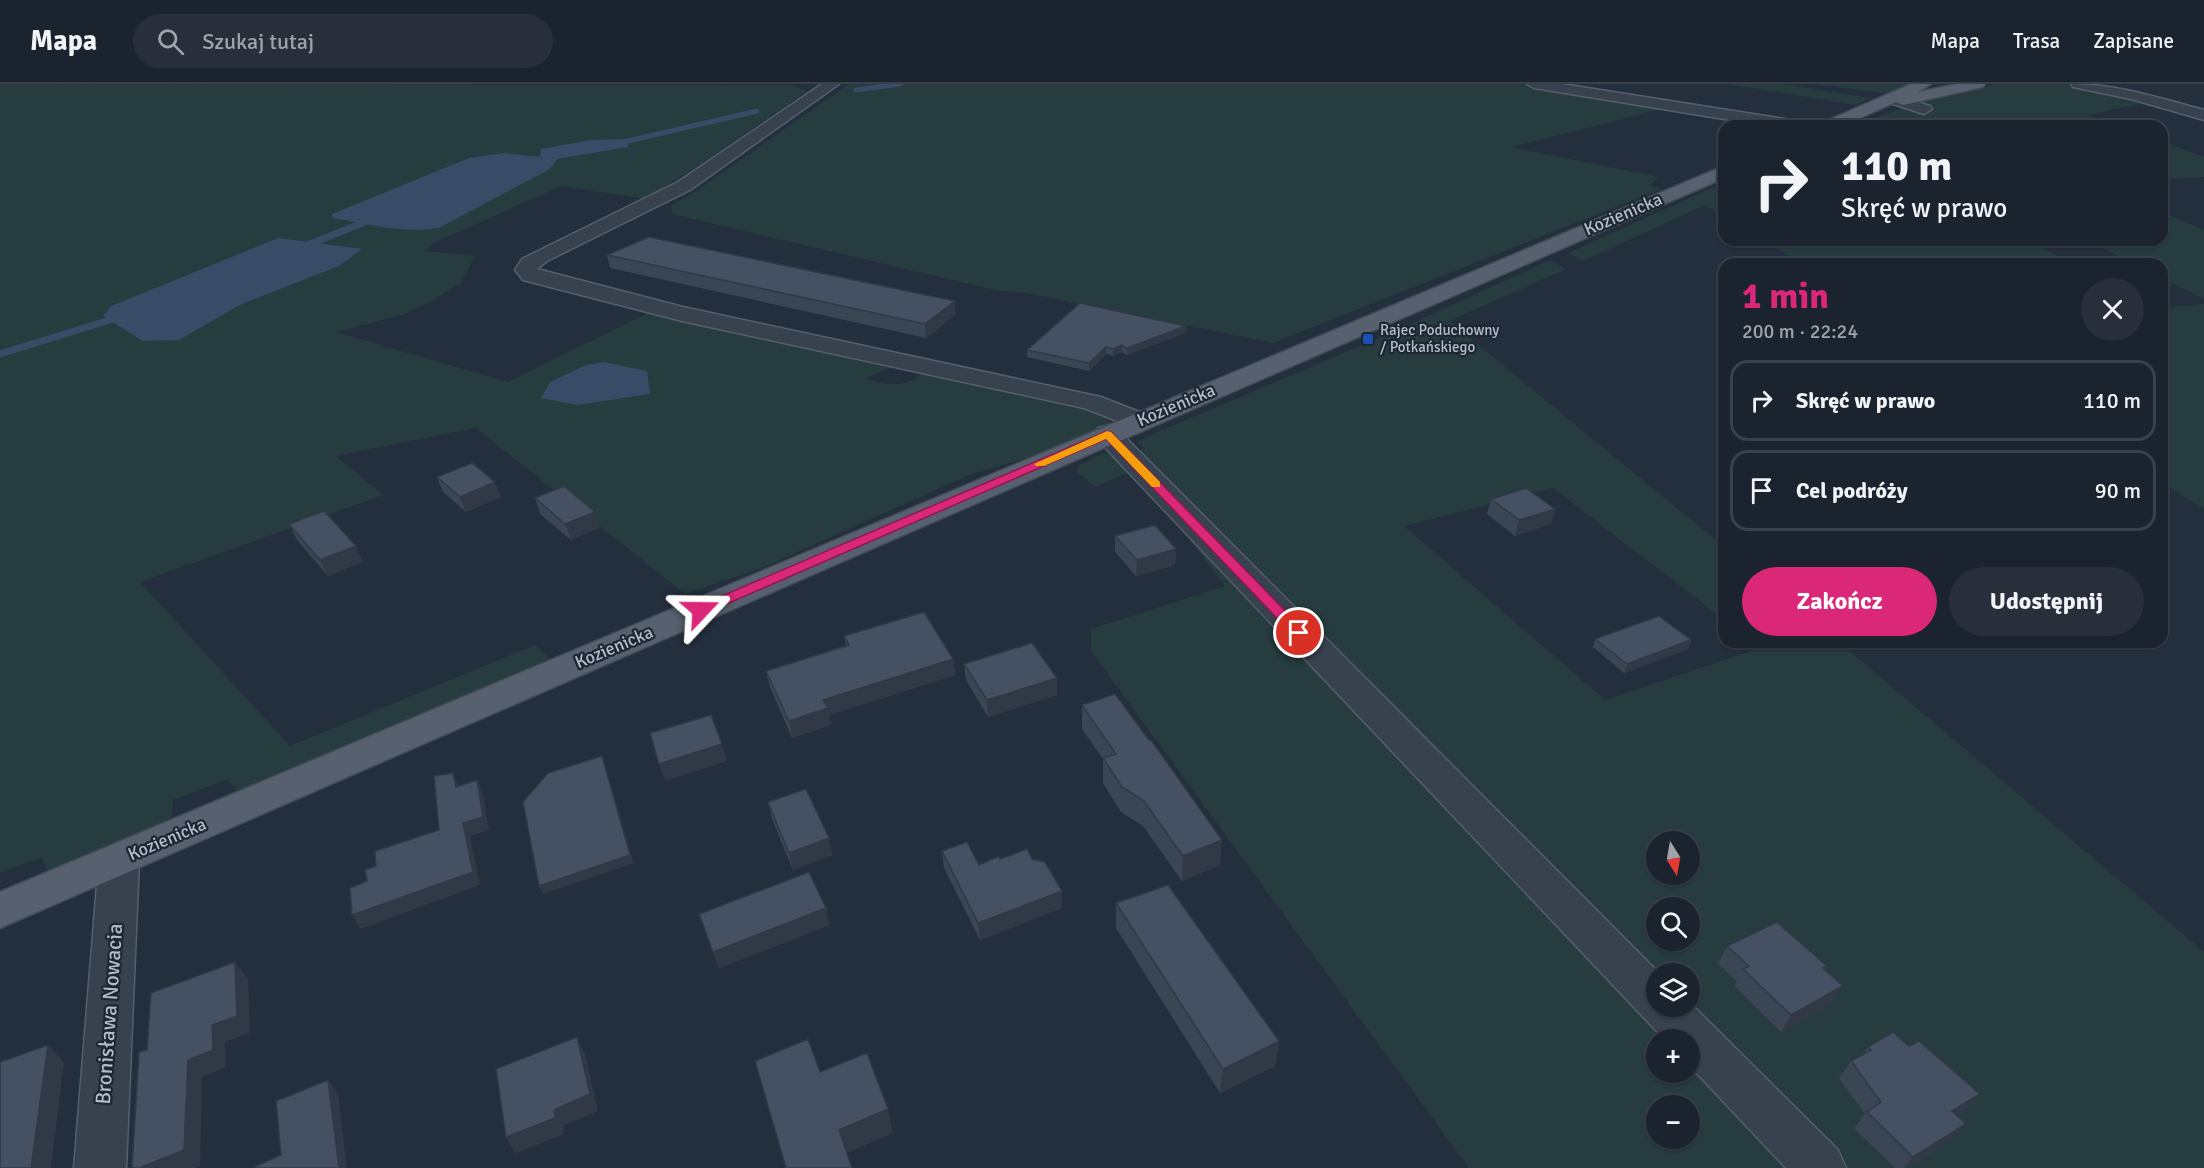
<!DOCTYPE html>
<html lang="pl">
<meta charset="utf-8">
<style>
:root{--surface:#1b232e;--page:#282f3a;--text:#f1f3f6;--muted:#a0a4aa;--line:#39404a;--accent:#db2777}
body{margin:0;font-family:Signika,sans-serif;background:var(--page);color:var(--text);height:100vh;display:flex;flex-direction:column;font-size:22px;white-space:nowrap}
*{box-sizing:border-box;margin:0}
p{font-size:20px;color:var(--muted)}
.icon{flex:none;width:33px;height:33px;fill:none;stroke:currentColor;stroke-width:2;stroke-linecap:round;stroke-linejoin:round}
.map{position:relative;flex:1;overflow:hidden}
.drawer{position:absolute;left:1718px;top:174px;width:450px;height:390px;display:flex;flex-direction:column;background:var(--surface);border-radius:18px;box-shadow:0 2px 4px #0004,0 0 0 2px var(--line)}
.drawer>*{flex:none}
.hud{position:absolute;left:1718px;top:36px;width:450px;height:126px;border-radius:18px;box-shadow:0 2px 4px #0004,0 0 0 2px var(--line);background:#1b232e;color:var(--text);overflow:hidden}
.needle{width:39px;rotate:169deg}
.fabs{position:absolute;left:1646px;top:747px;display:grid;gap:12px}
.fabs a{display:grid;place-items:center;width:54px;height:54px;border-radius:50%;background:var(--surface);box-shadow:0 2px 4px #0004,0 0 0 2px var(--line);font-size:30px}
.pin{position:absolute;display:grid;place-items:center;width:51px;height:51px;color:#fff;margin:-26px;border:3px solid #fff;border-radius:50%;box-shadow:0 2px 6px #0007}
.me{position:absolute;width:66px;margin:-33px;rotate:67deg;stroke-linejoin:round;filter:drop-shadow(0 0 4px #0008)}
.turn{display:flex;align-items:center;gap:21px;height:126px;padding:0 24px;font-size:27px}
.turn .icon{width:78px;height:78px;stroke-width:2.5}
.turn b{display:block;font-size:42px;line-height:51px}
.round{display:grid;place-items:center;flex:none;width:63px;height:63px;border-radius:32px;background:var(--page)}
.summary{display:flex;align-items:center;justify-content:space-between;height:102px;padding:0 24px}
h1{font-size:36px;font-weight:700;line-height:45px;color:var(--accent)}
.button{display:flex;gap:12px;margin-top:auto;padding:12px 24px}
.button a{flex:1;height:69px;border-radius:36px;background:var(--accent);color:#fff;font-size:24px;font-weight:700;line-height:69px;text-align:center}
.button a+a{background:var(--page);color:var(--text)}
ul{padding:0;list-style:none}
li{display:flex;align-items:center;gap:18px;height:81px;margin:0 12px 9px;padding:0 12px;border:3px solid var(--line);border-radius:18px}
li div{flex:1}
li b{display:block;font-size:22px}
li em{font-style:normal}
header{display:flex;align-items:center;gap:36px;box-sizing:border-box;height:84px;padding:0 30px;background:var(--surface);border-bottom:2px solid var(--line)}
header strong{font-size:28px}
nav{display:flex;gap:33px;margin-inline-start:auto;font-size:21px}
.search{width:420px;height:54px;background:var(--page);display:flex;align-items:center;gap:15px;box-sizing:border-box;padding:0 21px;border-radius:33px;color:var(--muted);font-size:22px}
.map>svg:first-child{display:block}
.green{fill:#263c3f;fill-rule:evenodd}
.water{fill:#394c67}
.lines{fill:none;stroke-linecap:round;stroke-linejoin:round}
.stream-far1{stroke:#394c67;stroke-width:5}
.stream{stroke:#394c67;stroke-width:7}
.minor-casing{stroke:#565f6c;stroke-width:3}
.major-casing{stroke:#414a57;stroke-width:3}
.minor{fill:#38414e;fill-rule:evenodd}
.major{fill:#56606e;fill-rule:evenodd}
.wall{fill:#3b4654}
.shaded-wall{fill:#303945}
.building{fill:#455162;stroke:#303945;stroke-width:1.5}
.route{fill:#db2777;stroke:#8e194d;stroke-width:1.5}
.slow{fill:#f59e0b}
.transit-dot{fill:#1a4fb4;stroke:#1d2633;stroke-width:2}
.labels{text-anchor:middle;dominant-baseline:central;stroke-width:4.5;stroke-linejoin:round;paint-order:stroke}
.far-poi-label{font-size:15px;fill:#b4bcc9;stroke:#1d2633;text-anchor:start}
.street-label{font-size:18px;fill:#b4bcc9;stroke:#1d2633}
.near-street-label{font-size:21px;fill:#b4bcc9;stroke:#1d2633}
</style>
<header>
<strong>Mapa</strong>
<div class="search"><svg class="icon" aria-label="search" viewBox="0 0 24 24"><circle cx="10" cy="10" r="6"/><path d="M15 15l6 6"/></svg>Szukaj tutaj</div>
<nav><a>Mapa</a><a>Trasa</a><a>Zapisane</a></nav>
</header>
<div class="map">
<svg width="2204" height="1084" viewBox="0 0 2204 1084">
<rect width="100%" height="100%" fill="#242f3e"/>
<!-- green -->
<path class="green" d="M0 0 792 1 807 7 692 86 645 115 561 102 434 159 426 167 475 172 461 199 432 217 402 231 336 248 508 298 650 228 891 283 866 295C884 300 908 305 922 289L1092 326 1104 330 1110 340 1024 375 971 390 762 484 685 510 476 344 336 372 383 411 140 498 290 662 535 561 551 576 240 708 226 696 173 716 172 732 163 740 48 790 42 773 0 789ZM278 154 283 203 242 220 179 256 121 242 103 232 111 222Z
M849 0H1521L1669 23 1511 63 1658 93 1649 102 1661 105 1273 259 1026 209 995 206 672 130V121L696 107Z
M1727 0H1783L1870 14 1856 21Z
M1815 0H1913L1889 10Z
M1999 0H2064L2148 18 2088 31 2118 42H1871L1864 39 1916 18Z
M2162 57 2204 73V93L2162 95Z
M1723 99V132L1705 121 1583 177 1568 169Z
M2162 128 2204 146V215L2162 194V180H2134L2088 156H2162Z
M1763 156H2026L2074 180H1803Z
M1550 176 1566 185 1449 237 1723 462V535L1553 404 1404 442 1605 616 1760 564 1754 558H1839L2204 868V1084H1469L1091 567V545L1225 502 1136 385 1095 403 1077 388 1079 381 1111 366 1129 371 1144 364 1137 358 1158 348 1402 244ZM1656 758H1689V790H1656ZM1656 824H1689V856H1656ZM1656 890H1689V922H1656ZM1656 956H1689V988H1656ZM1656 1022H1689V1054H1656Z
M2204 220V425L2162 399V224Z"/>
<!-- water -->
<path class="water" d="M622 55 628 58V63L557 75 550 85 439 144C403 150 369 140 333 134L332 130 469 74 504 69 539 73 541 69 540 65 546 64 592 56Z
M278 154 362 165 339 182 242 220 179 256 143 257 103 232 111 222Z
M604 278 647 287 650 310 577 321 541 314 550 298 586 281Z"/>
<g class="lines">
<!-- stream-far1 -->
<path class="stream-far1" d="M856 6 900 0
M615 60 757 27"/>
<!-- stream -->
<path class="stream" d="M300 164 375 134
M0 270 123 232"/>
<defs>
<path id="minor" d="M822 0H839L690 106 547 177 537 185 683 223 1101 313 1147 331 1151 337 1147 343 1138 345 1084 324 682 237 523 196 515 186 522 175 678 98Z
M1527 0H1562L1797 37 1805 42H1767L1534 4Z
M2071 0C2117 0 2159 14 2204 26V36L2131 15 2073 3Z
M1892 10 1930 22 1932 25 1924 30 1887 18 1884 15Z
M1107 342 1116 344 1660 890H1656V922H1689V918L1838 1066 1846 1084H1786L1689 981V956H1665L1098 356 1094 350 1098 344Z
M119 760 133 765 139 776 126 1084H74L99 776 105 765Z"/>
<path id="major" d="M1911 0H1931L1918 8 1957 0H1985L1983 3 1903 21 1896 18 1842 42H1820L1822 39Z
M1724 82V94L0 844V808Z"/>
</defs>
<!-- minor casing -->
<use href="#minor" class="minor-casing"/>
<!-- major casing -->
<use href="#major" class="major-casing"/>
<!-- minor -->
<use href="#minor" class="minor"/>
<!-- major -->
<use href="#major" class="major"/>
</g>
<!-- wall -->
<path class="wall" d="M607 171 956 230 926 254 610 184Z
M1186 242 1185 249 1127 271 1122 268 1113 272 1106 270 1089 287 1027 273V266Z
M437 393 501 413 466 428 443 408Z
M535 414 600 443 571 456 540 430Z
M1491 415 1555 425 1551 440 1515 452 1487 430Z
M289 440 356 462 363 478 328 492 297 456Z
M1115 452 1176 465 1175 481 1136 492 1115 468Z
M844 552 953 575 955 591 829 631 831 641 792 654 770 603 766 587 846 562Z
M1595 555 1691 556 1688 565 1624 589 1593 563Z
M964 580 1057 611 988 633 966 596Z
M1082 621 1220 781 1182 797 1143 742 1121 728 1103 699V675L1082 645Z
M768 718 829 754 832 771 793 786 772 735Z
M942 767 979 781 1000 775H1032L1062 807V824L980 856 944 784Z
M1116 819 1279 957 1275 982 1220 1009 1116 844Z
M1727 862 1827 882 1825 886 1832 919 1781 948 1734 902 1737 897 1718 880Z
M1868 963 1966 1027 1957 1032 1952 1056 1908 1084H1895L1854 1044 1865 1030 1839 994 1851 977 1862 971Z"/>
<!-- shaded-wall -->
<path class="shaded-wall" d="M955 217 956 230 926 254 925 240Z
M1186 242 1185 249 1127 271V264Z
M1122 261V268L1113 272V265Z
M1106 263V270L1089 287V279Z
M495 398 501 413 466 428 460 413Z
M1555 425 1551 440 1515 452 1519 436Z
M595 428 600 443 571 456 565 440Z
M356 462 363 478 328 492 320 476Z
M1176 465 1175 481 1136 492 1137 476Z
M1691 556 1688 565 1624 589 1627 580Z
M953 575 955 591 829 631 831 641 792 654 789 637 823 616Z
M1057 594V611L988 633 987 616Z
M722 660 727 677 665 697 659 680Z
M602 672 634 779 543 810 539 802Z
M453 689 459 702 456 703Z
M477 696 483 709 489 746 470 752 480 801 361 845 352 831 463 739Z
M829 754 832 771 793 786 789 769Z
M1222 756 1220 781 1182 797 1183 772Z
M1062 807V824L980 856 978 839Z
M826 824 830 841 718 885 713 868Z
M235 878 248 895 250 949 225 958 226 983 202 993 200 1083 196 1084H139L188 976Z
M1843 902 1832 919 1781 948 1791 931Z
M577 953 585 970 598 1027 563 1042 564 1050 515 1070 506 1053 554 1026Z
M1279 957 1275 982 1220 1009 1223 985Z
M48 961 64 978 51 1084H31Z
M328 996 338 1010 347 1084H339Z
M1980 1010 1966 1027 1938 1043 1952 1027Z
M888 1025 893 1049 845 1070 839 1046Z
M1966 1040 1952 1056 1908 1084H1904L1913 1073Z"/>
<!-- building -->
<path class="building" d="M649 153 955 217 925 240 607 171Z
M1080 219 1186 242 1127 264 1122 261 1113 265 1106 263 1089 279 1027 266Z
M472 379 495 398 460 413 437 393Z
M564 402 595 428 565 440 535 414Z
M1526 404 1555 425 1519 436 1491 415Z
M324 427 356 462 320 476 289 440Z
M1155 441 1176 465 1137 476 1115 452Z
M924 528 953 575 823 616 828 624 789 637 766 587 849 561 844 552Z
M1659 532 1691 556 1627 580 1595 555Z
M1032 559 1057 594 987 616 964 580Z
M1115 610 1149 656H1151L1222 756 1183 772 1144 717 1122 703 1103 674 1116 670 1082 621Z
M711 631 722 660 659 680 650 649Z
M602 672 630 771 539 802 523 718 548 689Z
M453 689 456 703 477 696 483 733 463 739 473 788 352 831 350 804 367 797 365 786 376 782 375 767 439 746 434 692Z
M806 705 829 754 789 769 768 718Z
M967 758 979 781 999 772 1000 775 1027 765 1032 775 1045 778 1062 807 978 839 942 767Z
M809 788 826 824 713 868 699 830Z
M1168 801 1279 957 1223 985 1116 819Z
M1777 838 1827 882 1823 884 1843 902 1791 931 1743 885 1749 882 1727 862Z
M235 878 237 932 212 941 213 966 188 976 184 1066 139 1084H132L139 968 147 966 151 909Z
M1893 948 1909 962 1919 957 1980 1010 1952 1027 1966 1040 1913 1073 1867 1028 1881 1018 1851 977 1871 966 1868 963Z
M577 953 590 1010 554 1026 555 1034 506 1053 496 985Z
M808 955 820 988 867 969 888 1025 839 1046 852 1084H786L755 977Z
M48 961 31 1084H0V978Z
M328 996 339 1084H252L281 1071 276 1017Z"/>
<!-- route -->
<path class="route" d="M1107 347 1111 348 1304 546 1306 549 1304 552H1294L1106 355 706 529 701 530 694 526 696 523Z"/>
<!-- slow -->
<path class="slow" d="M1107 347 1111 348 1160 398V403H1152L1106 355 1044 382H1036L1034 380Z"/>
<!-- markers -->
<rect class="transit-dot" x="1362" y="249" width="12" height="12" rx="3"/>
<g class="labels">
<!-- far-poi labels -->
<g class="far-poi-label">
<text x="1380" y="246">Rajec Poduchowny<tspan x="1380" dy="17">/ Potkańskiego</tspan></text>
</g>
<!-- street labels -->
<g class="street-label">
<text transform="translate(1623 130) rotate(-23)">Kozienicka</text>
<text transform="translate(1176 321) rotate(-23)">Kozienicka</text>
<text transform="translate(614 563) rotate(-23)">Kozienicka</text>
<text transform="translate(167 755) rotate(-23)">Kozienicka</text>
</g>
<!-- near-street labels -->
<g class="near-street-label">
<text transform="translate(109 930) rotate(-86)">Bronisława Nowacia</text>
</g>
</g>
</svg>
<div class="fabs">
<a><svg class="needle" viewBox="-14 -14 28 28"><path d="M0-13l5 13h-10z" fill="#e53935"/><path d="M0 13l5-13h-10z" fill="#a0a4aa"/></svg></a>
<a><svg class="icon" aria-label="search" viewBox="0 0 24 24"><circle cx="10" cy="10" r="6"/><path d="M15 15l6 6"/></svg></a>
<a><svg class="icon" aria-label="layers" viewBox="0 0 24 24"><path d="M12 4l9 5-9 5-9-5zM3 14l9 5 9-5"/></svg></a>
<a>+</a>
<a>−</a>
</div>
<div class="pin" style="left:1299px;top:549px;background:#d93025"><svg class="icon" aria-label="arrive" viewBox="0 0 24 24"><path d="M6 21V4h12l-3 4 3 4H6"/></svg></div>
<svg class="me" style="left:701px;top:526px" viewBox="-20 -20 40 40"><path d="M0-17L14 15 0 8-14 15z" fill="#db2777" stroke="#fff" stroke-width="4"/></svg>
<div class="hud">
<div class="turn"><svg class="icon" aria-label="right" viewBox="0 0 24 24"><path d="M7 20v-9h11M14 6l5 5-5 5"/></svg><div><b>110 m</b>Skręć w prawo</div></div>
</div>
<section class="drawer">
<div class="summary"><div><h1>1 min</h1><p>200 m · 22:24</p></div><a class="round"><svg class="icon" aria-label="close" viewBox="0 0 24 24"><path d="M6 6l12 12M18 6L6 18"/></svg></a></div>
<ul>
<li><svg class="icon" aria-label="right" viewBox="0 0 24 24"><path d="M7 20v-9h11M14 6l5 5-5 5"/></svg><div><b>Skręć w prawo</b></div><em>110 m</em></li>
<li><svg class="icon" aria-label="arrive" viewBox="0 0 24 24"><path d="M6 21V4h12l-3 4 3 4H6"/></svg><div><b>Cel podróży</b></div><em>90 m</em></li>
</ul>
<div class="button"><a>Zakończ</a><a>Udostępnij</a></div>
</section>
</div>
